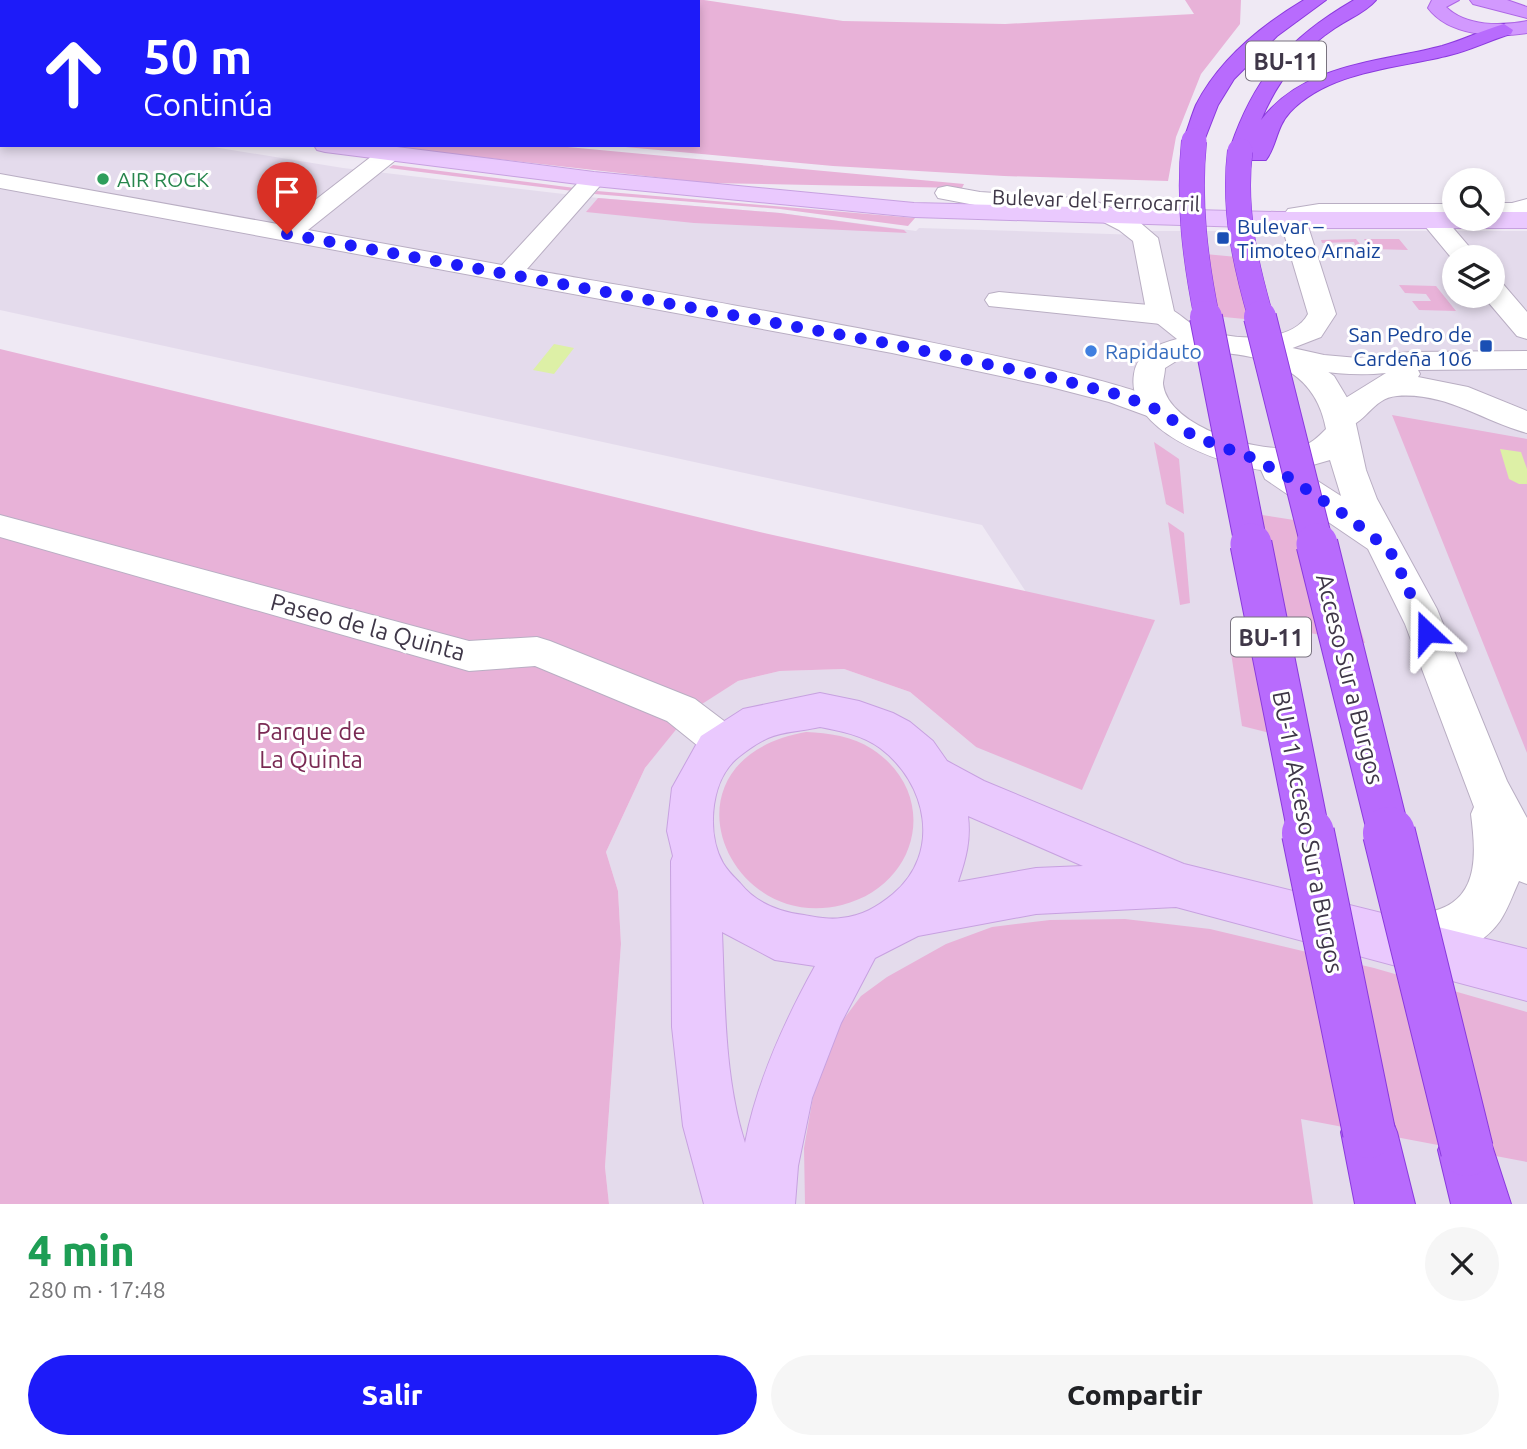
<!DOCTYPE html>
<html lang="es">
<meta charset="utf-8">
<style>
:root{--surface:#fff;--page:#f6f6f6;--text:#202124;--muted:#757577;--accent:#1d1bf9}
body{margin:0;font-family:Ubuntu,sans-serif;background:var(--page);color:var(--text);height:100vh;display:flex;flex-direction:column;font-size:26px;white-space:nowrap}
*{box-sizing:border-box;margin:0}
p{font-size:23px;color:var(--muted)}
.icon{flex:none;width:38px;height:38px;fill:none;stroke:currentColor;stroke-width:2;stroke-linecap:round;stroke-linejoin:round}
.map{position:relative;height:1204px;overflow:hidden}
.side{display:flex;flex-direction:column;background:var(--surface);flex:1}
.side>*{flex:none}
.banner{position:absolute;left:0px;top:0px;width:700px;height:147px;box-shadow:0 4px 10px #0003;background:#1d1bf9;color:#fff;overflow:hidden}
.tools{position:absolute;left:1442px;top:168px;display:grid;gap:14px}
.tools a{display:grid;place-items:center;width:63px;height:63px;border-radius:50%;background:var(--surface);box-shadow:0 4px 10px #0003;font-size:35px}
.pin{position:absolute;display:grid;place-items:center;width:60px;height:60px;color:#fff;margin:-72px -30px;border-radius:50% 50% 50% 0;rotate:-45deg;box-shadow:0 0 7px #0007}
.pin .icon{rotate:45deg}
.me{position:absolute;width:77px;margin:-38px;rotate:337deg;stroke-linejoin:round;filter:drop-shadow(0 0 5px #0008)}
.turn{display:flex;align-items:center;gap:24px;height:147px;padding:0 28px;font-size:32px}
.turn .icon{width:91px;height:91px;stroke-width:2.5}
.turn b{display:block;font-size:49px;line-height:60px}
.round{display:grid;place-items:center;flex:none;width:74px;height:74px;border-radius:37px;background:var(--page)}
.headline{display:flex;align-items:center;justify-content:space-between;height:119px;padding:0 28px}
h1{font-size:42px;font-weight:800;line-height:52px;color:#1e9e55}
.primary-button{display:flex;gap:14px;margin-top:auto;padding:14px 28px}
.primary-button a{flex:1;height:80px;border-radius:42px;background:var(--accent);color:#fff;font-size:28px;font-weight:800;line-height:80px;text-align:center}
.primary-button a+a{background:var(--page);color:var(--text)}
.map>svg:first-child{display:block}
.residential{fill:#e4dbec;fill-rule:evenodd}
.green{fill:#e8b2d8}
.water{fill:#ddf0a6}
.lines{fill:none;stroke-linecap:round;stroke-linejoin:round}
.pedestrian-casing{stroke:#b9aec3;stroke-width:2}
.minor-casing{stroke:#b9aec3;stroke-width:2}
.tertiary-casing{stroke:#b9aec3;stroke-width:2}
.secondary-casing{stroke:#c7a1e0;stroke-width:2}
.primary-casing{stroke:#ad67e4;stroke-width:2}
.motorway-casing{stroke:#8a3add;stroke-width:2}
.pedestrian{fill:#fff;fill-rule:evenodd}
.minor{fill:#fff;fill-rule:evenodd}
.tertiary{fill:#fff;fill-rule:evenodd}
.secondary{fill:#eac9fe;fill-rule:evenodd}
.primary{fill:#d299fe;fill-rule:evenodd}
.motorway{fill:#b86bfd;fill-rule:evenodd}
.motorway-bridge-far3-casing{stroke:#8a3add;stroke-width:26;stroke-linecap:butt}
.motorway-bridge-far2-casing{stroke:#8a3add;stroke-width:34;stroke-linecap:butt}
.motorway-bridge-far1-casing{stroke:#8a3add;stroke-width:43;stroke-linecap:butt}
.motorway-bridge-casing{stroke:#8a3add;stroke-width:54;stroke-linecap:butt}
.motorway-bridge-far3{stroke:#b86bfd;stroke-width:25}
.motorway-bridge-far2{stroke:#b86bfd;stroke-width:32}
.motorway-bridge-far1{stroke:#b86bfd;stroke-width:41}
.motorway-bridge{stroke:#b86bfd;stroke-width:52}
.route{stroke:#1d1bf9;stroke-width:12;stroke-dasharray:0 21.6}
.leisure-dot{fill:#2e9e5b;stroke:#fff;stroke-width:2.5}
.transit-dot{fill:#1a4fb4;stroke:#fff;stroke-width:2.5}
.shop-dot{fill:#3f7fe0;stroke:#fff;stroke-width:2.5}
.labels{text-anchor:middle;dominant-baseline:central;stroke-width:6;stroke-linejoin:round;paint-order:stroke}
.far-leisure-label{font-size:21px;fill:#27864d;stroke:#fff;text-anchor:start}
.far-street-label{font-size:21px;fill:#3f3748;stroke:#fff}
.far-transit-label{font-size:21px;fill:#164399;stroke:#fff;text-anchor:start}
.far-shop-label{font-size:21px;fill:#366cbe;stroke:#fff;text-anchor:start}
.shield{fill:#fff;stroke:#79737f;stroke-width:2}
.shield-label{font-size:23px;font-weight:bold;fill:#3f3748}
.street-label{font-size:24px;fill:#3f3748;stroke:#fff}
.park-label{font-size:24px;fill:#7a2a54;stroke:#fff}
</style>
<div class="map">
<svg width="1527" height="1204" viewBox="0 0 1527 1204">
<rect width="100%" height="100%" fill="#efe9f4"/>
<!-- residential -->
<path class="residential" d="M0 112 2 145H201L343 168 598 198 780 213 916 231 919 228 1141 235 1137 231H1527V1204H609L605 1167 621 944 618 891 606 852 645 768 691 710 738 681 780 671 844 669 910 692 976 747 1155 620 1026 592 982 525 0 310ZM1454 257H1493V296H1454Z"/>
<!-- green -->
<path class="green" d="M440 0H704L843 21 1005 24 1194 14 1185 0H1241L1240 24 1201 74 1176 137 1168 181 1004 176 833 166 604 145H698V2H433Z
M376 145H546L964 184 962 188 707 183Z
M393 165 575 188 573 191 389 168Z
M597 191 915 218 908 226 780 209 594 194Z
M598 198 780 213 904 230 907 233 694 223 586 212Z
M1356 239 1363 248H1370L1364 239H1399L1408 250 1373 249 1378 258 1359 256 1354 242 1322 243 1321 240Z
M1184 252 1258 259 1275 322 1194 314Z
M1399 285 1436 286 1456 311 1419 310 1412 301H1431L1426 294 1405 293Z
M0 349 764 533 1155 620 1082 790 976 747 910 692 844 669 780 671 738 681 691 711 645 768 606 852 618 891 621 944 605 1167 609 1204H0Z
M1392 415 1527 439V753Z
M1154 442 1179 459 1184 514 1166 504Z
M1229 510 1294 520 1307 531 1346 584 1365 643 1249 622Z
M1168 522 1184 533 1190 603 1180 605Z
M1230 646 1260 652 1274 734 1242 726Z
M806 732C829 733 852 736 872 749 941 794 919 886 842 905 725 934 654 759 806 732Z
M1125 919 1210 929 1374 968 1527 1012V1162L1301 1119 1313 1204H805L804 1148 813 1097 837 1028 861 996 887 977 946 944 992 927 1050 920Z"/>
<!-- water -->
<path class="water" d="M554 344 574 348 554 374 533 370Z
M1500 449 1521 452 1527 469V484H1519L1509 479Z"/>
<g class="lines">
<defs>
<path id="pedestrian" d="M0 515 469 641 537 637 550 641 695 699 736 730 742 742 736 754 722 759 708 754 667 721 535 666 469 671 0 537Z"/>
<path id="minor" d="M389 147 397 149 400 154 397 159 308 230 502 265 586 174H602L606 179 527 269C609 284 1151 372 1177 411L1172 418 1161 421 1109 402 1047 386 892 353 0 188V174L283 225 381 149Z
M1433 212 1442 215 1478 257H1454V261L1420 220 1424 215Z
M1493 282 1503 284 1527 312V339L1517 336 1483 296H1493Z
M999 292 1161 306 1171 309 1175 315 1171 321 1161 324 989 306 985 300 989 294Z
M1266 342 1324 355 1358 358 1410 352 1527 351V369L1418 370 1420 374 1418 377 1468 387 1527 411V433C1482 421 1446 392 1397 396 1368 398 1364 435 1332 426L1327 419 1344 399 1386 373C1340 378 1299 368 1255 357L1251 351 1255 345Z"/>
<path id="tertiary" d="M947 186 980 192 1091 199 1137 220 1158 238 1174 311C1182 316 1189 323 1197 327 1225 340 1291 346 1308 314L1280 220 1288 209 1319 204H1454V218L1306 220 1336 314 1321 337 1290 349 1310 359 1334 376 1352 406 1366 470 1377 499 1437 609 1507 781 1527 818V884L1519 881C1513 894 1508 909 1500 921 1476 955 1420 972 1382 956L1375 939 1382 922C1404 913 1422 916 1440 909 1481 894 1475 848 1471 814L1474 807 1405 624 1368 549 1265 479 1261 470C1218 463 1125 431 1134 374 1137 352 1158 344 1177 339L1147 315 1133 241 1119 230 1086 213 980 206 938 198 935 193 938 188ZM1225 353C1276 358 1316 375 1326 429 1318 437 1310 445 1299 447 1263 455 1168 428 1163 384 1163 380 1165 373 1165 368L1186 355ZM1330 460 1341 496 1299 469Z
M1527 199V214L1514 217H1493V203H1512Z"/>
<path id="secondary" d="M0 82H2V95H0Z
M314 145H381L594 172 914 203 1277 212H1454V219H1493V212H1527V228H1277L914 217 594 186 325 152 317 150Z
M820 693 859 701 893 713 910 722 933 741 947 761 984 781 1184 864 1527 949V1001L1176 907 1036 914 918 936 875 958 841 1023 812 1098 798 1166 795 1204H704L683 1126 672 1027 671 861 673 856 667 831 672 788 701 736 743 709ZM820 727C841 731 862 735 880 748 927 783 942 853 893 894 877 907 862 916 841 918 829 920 816 917 804 915 779 912 756 903 740 883 734 877 727 870 723 863 707 835 710 786 733 762 741 754 757 743 768 738 783 731 804 731 820 727ZM968 816 1083 866 1036 868 958 882C966 859 971 840 968 816ZM722 932 775 960 815 966C784 1022 757 1081 745 1143 724 1077 725 1002 722 932Z"/>
<path id="primary" d="M1432 0H1459L1446 7C1466 27 1502 26 1527 21V33C1495 38 1449 36 1428 8Z
M1470 0H1507L1527 7V18L1473 4Z"/>
<path id="motorway" d="M1304 0H1326L1277 36 1234 79 1218 105 1202 146H1186L1183 141C1188 129 1191 117 1196 105 1219 60 1262 25 1304 0Z
M1354 0H1376C1366 12 1348 19 1335 28 1300 51 1277 82 1261 120 1305 63 1377 63 1442 46 1463 40 1483 30 1504 24L1513 30 1511 34C1490 40 1471 50 1450 55 1396 69 1331 70 1290 112 1276 127 1277 145 1266 160H1250L1248 151H1234L1231 146C1255 76 1290 37 1354 0Z
M1369 1104 1389 1112 1397 1132 1415 1204H1355L1341 1132 1349 1112Z
M1467 1121 1487 1130 1511 1204H1451L1438 1150 1447 1130Z"/>
</defs>
<!-- pedestrian casing -->
<use href="#pedestrian" class="pedestrian-casing"/>
<!-- minor casing -->
<use href="#minor" class="minor-casing"/>
<!-- tertiary casing -->
<use href="#tertiary" class="tertiary-casing"/>
<!-- secondary casing -->
<use href="#secondary" class="secondary-casing"/>
<!-- primary casing -->
<use href="#primary" class="primary-casing"/>
<!-- motorway casing -->
<use href="#motorway" class="motorway-casing"/>
<!-- pedestrian -->
<use href="#pedestrian" class="pedestrian"/>
<!-- minor -->
<use href="#minor" class="minor"/>
<!-- tertiary -->
<use href="#tertiary" class="tertiary"/>
<!-- secondary -->
<use href="#secondary" class="secondary"/>
<!-- primary -->
<use href="#primary" class="primary"/>
<!-- motorway -->
<use href="#motorway" class="motorway"/>
<defs>
<path id="motorway-bridge-far3" d="M1194 141C1188 201 1195 259 1207 318
M1240 151C1233 209 1245 263 1261 318"/>
<path id="motorway-bridge-far2" d="M1206 317 1251 545
M1260 317 1317 545"/>
<path id="motorway-bridge-far1" d="M1251 544 1309 835
M1317 544 1389 835"/>
<path id="motorway-bridge" d="M1308 833 1369 1132
M1389 833 1467 1150"/>
</defs>
<!-- motorway-bridge-far3 casing -->
<use href="#motorway-bridge-far3" class="motorway-bridge-far3-casing"/>
<!-- motorway-bridge-far2 casing -->
<use href="#motorway-bridge-far2" class="motorway-bridge-far2-casing"/>
<!-- motorway-bridge-far1 casing -->
<use href="#motorway-bridge-far1" class="motorway-bridge-far1-casing"/>
<!-- motorway-bridge casing -->
<use href="#motorway-bridge" class="motorway-bridge-casing"/>
<!-- motorway-bridge-far3 -->
<use href="#motorway-bridge-far3" class="motorway-bridge-far3"/>
<!-- motorway-bridge-far2 -->
<use href="#motorway-bridge-far2" class="motorway-bridge-far2"/>
<!-- motorway-bridge-far1 -->
<use href="#motorway-bridge-far1" class="motorway-bridge-far1"/>
<!-- motorway-bridge -->
<use href="#motorway-bridge" class="motorway-bridge"/>
</g>
<g class="lines">
<!-- route -->
<path class="route" d="M287 234 891 344 1049 377 1120 395 1161 411 1193 436 1250 457 1285 475 1348 517 1388 549 1395 559 1427 632"/>
</g>
<!-- markers -->
<circle class="leisure-dot" cx="103" cy="179" r="7"/>
<g class="transit-dot">
<rect x="1216" y="231" width="14" height="14" rx="3.5"/>
<rect x="1479" y="339" width="14" height="14" rx="3.5"/>
</g>
<circle class="shop-dot" cx="1091" cy="351" r="7"/>
<g class="labels">
<!-- far-leisure labels -->
<g class="far-leisure-label">
<text x="117" y="179">AIR ROCK</text>
</g>
<!-- far-street labels -->
<g class="far-street-label">
<text transform="translate(1096 200) rotate(2)">Bulevar del Ferrocarril</text>
</g>
<!-- far-transit labels -->
<g class="far-transit-label">
<text x="1237" y="226">Bulevar –<tspan x="1237" dy="24">Timoteo Arnaiz</tspan></text>
<text x="1472" y="334" text-anchor="end">San Pedro de<tspan x="1472" dy="24">Cardeña 106</tspan></text>
</g>
<!-- far-shop labels -->
<g class="far-shop-label">
<text x="1105" y="351">Rapidauto</text>
</g>
<!-- shield labels -->
<g class="shield">
<rect x="1246" y="41.5" width="80" height="39" rx="5"/>
<rect x="1231" y="617.5" width="80" height="39" rx="5"/>
</g>
<g class="shield-label">
<text x="1286" y="61">BU-11</text>
<text x="1271" y="637">BU-11</text>
</g>
<!-- street labels -->
<g class="street-label">
<text transform="translate(368 627) rotate(15)">Paseo de la Quinta</text>
<text transform="translate(1350 679) rotate(76)">Acceso Sur a Burgos</text>
<text transform="translate(1308 832) rotate(79)">BU-11 Acceso Sur a Burgos</text>
</g>
<!-- park labels -->
<g class="park-label">
<text x="311" y="731">Parque de<tspan x="311" dy="28">La Quinta</tspan></text>
</g>
</g>
</svg>
<div class="tools">
<a><svg class="icon" aria-label="search" viewBox="0 0 24 24"><circle cx="10" cy="10" r="6"/><path d="M15 15l6 6"/></svg></a>
<a><svg class="icon" aria-label="layers" viewBox="0 0 24 24"><path d="M12 4l9 5-9 5-9-5zM3 14l9 5 9-5"/></svg></a>
</div>
<div class="pin" style="left:287px;top:234px;background:#d93025"><svg class="icon" aria-label="arrive" viewBox="0 0 24 24"><path d="M6 21V4h12l-3 4 3 4H6"/></svg></div>
<svg class="me" style="left:1427px;top:632px" viewBox="-20 -20 40 40"><path d="M0-17L14 15 0 8-14 15z" fill="#1d1bf9" stroke="#fff" stroke-width="4"/></svg>
<div class="banner">
<div class="turn"><svg class="icon" aria-label="ahead" viewBox="0 0 24 24"><path d="M12 20V5M6 11l6-6 6 6"/></svg><div><b>50 m</b>Continúa</div></div>
</div>
</div>
<section class="side">
<div class="headline"><div><h1>4 min</h1><p>280 m · 17:48</p></div><a class="round"><svg class="icon" aria-label="close" viewBox="0 0 24 24"><path d="M6 6l12 12M18 6L6 18"/></svg></a></div>
<div class="primary-button"><a>Salir</a><a>Compartir</a></div>
</section>
